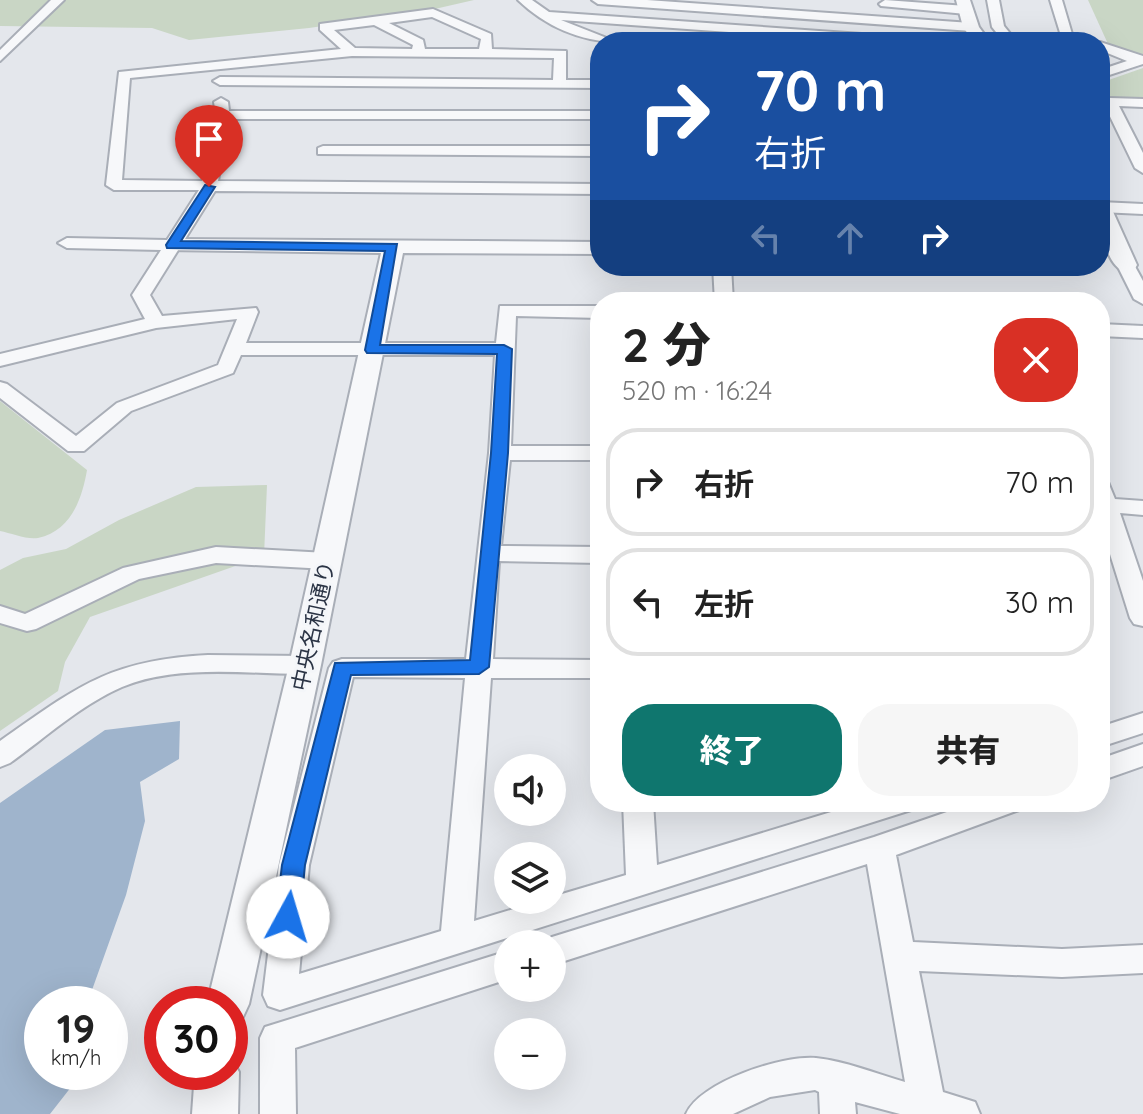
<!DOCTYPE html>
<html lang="ja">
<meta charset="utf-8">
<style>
:root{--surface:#fff;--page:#f6f6f6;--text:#222;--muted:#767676;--line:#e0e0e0;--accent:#0f766e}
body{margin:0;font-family:Quicksand,"Noto Sans JP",sans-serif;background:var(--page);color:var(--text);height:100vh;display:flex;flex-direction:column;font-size:30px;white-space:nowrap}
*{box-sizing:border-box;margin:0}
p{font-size:26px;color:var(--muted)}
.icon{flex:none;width:44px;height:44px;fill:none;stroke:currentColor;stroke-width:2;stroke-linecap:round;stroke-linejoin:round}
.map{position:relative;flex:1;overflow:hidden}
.side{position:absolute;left:590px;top:292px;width:520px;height:520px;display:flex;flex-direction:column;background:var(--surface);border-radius:32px;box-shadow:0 8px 32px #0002}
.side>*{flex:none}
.hud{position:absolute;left:590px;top:32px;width:520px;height:244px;border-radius:32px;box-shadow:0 8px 32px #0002;background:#1a4fa0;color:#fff;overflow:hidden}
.controls{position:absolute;left:494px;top:754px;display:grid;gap:16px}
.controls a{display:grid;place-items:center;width:72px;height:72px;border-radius:50%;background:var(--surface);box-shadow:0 8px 32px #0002;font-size:40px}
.speed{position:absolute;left:24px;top:986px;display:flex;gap:16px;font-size:40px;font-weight:700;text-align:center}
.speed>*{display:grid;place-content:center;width:104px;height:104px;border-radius:50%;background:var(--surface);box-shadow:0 8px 32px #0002;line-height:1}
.speed small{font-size:20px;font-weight:400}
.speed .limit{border:12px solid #d22;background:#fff;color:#111}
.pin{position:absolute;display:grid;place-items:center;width:68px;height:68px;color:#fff;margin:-82px -34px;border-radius:50% 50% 50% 0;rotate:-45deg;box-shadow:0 0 8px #0007}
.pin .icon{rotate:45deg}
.me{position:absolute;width:88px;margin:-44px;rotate:6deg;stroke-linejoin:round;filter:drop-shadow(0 0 6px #0008)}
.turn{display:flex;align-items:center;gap:28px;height:168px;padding:0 32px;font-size:36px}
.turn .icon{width:104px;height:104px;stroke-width:2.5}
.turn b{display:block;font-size:56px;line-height:68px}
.lanes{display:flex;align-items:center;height:76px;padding:0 32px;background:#0003;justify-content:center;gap:40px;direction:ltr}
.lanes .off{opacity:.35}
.round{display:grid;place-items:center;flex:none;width:84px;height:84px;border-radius:32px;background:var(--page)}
.overview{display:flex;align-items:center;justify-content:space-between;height:136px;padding:0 32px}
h1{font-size:48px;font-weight:800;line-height:60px}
.primary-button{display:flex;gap:16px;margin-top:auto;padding:16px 32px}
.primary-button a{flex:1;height:92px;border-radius:32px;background:var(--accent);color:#fff;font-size:32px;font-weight:800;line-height:92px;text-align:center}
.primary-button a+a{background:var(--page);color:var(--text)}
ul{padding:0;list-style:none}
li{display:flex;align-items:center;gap:24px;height:108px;margin:0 16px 12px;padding:0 16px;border:4px solid var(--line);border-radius:32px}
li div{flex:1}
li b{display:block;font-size:30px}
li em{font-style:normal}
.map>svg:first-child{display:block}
.green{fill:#c9d6c5}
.water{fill:#9fb4cc}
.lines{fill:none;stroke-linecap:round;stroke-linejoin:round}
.minor-casing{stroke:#a9aeb7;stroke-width:4}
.tertiary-casing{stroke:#a9aeb7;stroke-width:4}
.minor{fill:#f7f8fa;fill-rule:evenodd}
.tertiary{fill:#f7f8fa;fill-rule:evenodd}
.route{fill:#1a73e8;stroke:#114b97;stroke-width:2}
.labels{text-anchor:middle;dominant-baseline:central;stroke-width:6;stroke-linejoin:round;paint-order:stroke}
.street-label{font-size:22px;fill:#2b3445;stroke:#f4f6f9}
</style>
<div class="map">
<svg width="1143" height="1114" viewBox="0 0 1143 1114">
<rect width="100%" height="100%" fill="#e4e7ec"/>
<!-- green -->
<path class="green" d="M0 0H474L426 11 309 28 189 40 152 28 0 26Z
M1088 0H1143V60L1108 44Z
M1143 68V99L1100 97V83Z
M0 401 87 470C82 499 71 531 38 538 27 540 11 533 0 531Z
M267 485 264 556 90 617 65 662 58 691 0 731V570L23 558 66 549 119 520 196 487Z"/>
<!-- water -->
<path class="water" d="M180 721 179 759 140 782 145 821 126 895 87 1004H42V1072H76L75 1082 50 1114H0V803L105 730Z"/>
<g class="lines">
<defs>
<path id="minor" d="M51 0H64L0 61V50Z
M518 0H532L549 12 919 38 925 42H867L561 20 617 42C581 42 545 26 518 0Z
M592 0H647L971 23 977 27 971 31 598 4Z
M885 0 966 6 972 10 966 14 881 6 879 4Z
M987 0H999L1004 26 1017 42H1004L992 27Z
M1050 0H1062L1072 34 1089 42 1062 39Z
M433 9 491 34 492 49 566 51V80H600V88L220 85 213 81 220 77 553 80 554 58 352 56 130 78 122 180 202 181 216 115 214 102 221 98 228 102 229 111H600V119H229L218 181 600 184V194L215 191 150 295 162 316 256 308 258 312 246 343H496L500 306H600V318L516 316 511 446H600V460H510L501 546 600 547V563L499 561 493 659 600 660V678H491L474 921 543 900H552V897L626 875 623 802H653L657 865 864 802H916L911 810 280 1010 268 1006 263 995 279 865 329 668 333 662 342 659H466L489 453 495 355H241L233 373 131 411 84 451H68L0 398V382L7 384 76 436 117 403 218 365 237 319 156 328 0 366V354L145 319 132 295 161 250 67 248 58 243 67 238 167 240 199 190H114L106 185 119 72 341 49 320 30V24ZM432 17 481 39 479 49H425L423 40 389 23ZM374 25 413 45 412 49 355 48 334 30ZM353 677 465 678 441 931 299 974 309 865Z
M1100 42 1143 56V64L1100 78V70L1127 61 1100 50Z
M1110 98 1143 99V107L1119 106 1143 153V173L1135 168 1103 102Z
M323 146H600V156L318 154V148Z
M1100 202 1143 204V214L1100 212Z
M1126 260 1132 261 1143 281V304L1134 299 1117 265Z
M713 266H731L733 302H715Z
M1100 324 1143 326V338L1100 336Z
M1100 480 1108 482 1115 499 1143 501V515L1120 513 1143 581V626L1134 624 1130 618 1100 522Z
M216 547 327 553 336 556 339 561 336 566 327 569 216 563 139 579 36 629 27 631 0 623V606L25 614 123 568Z
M208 655 305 656 314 659 318 665 314 671 305 674C246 674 177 664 122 687 81 705 46 737 10 763L0 767V741C77 687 109 660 208 655Z
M1143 713V733L1100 747V727Z
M1143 744V766L1100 781V759Z
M976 802H1024L1019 810 896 855 913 942 1062 949 1143 945V973L1062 977 919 971 943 1092 975 1102 980 1114H900L855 1102 856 1114H820L819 1092 815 1090 770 1097 733 1114H686C700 1082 782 1055 816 1058 845 1061 877 1074 905 1082L867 864 552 965V944H539L552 937 874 837Z
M508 951V979L295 1048 296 1114H260V1038L265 1027Z"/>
<path id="tertiary" d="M956 0H970L979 27 990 42H974L963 27Z
M1100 199 1110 205 1137 265 1134 270 1126 272C1103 266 1100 219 1100 199Z
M172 239 600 242V254L403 253 321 665 249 1004 243 1017 230 1022V1004H207L289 665 381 253 164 250 161 245Z
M230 1056 239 1072 238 1114H192L195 1072H230Z"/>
</defs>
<!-- minor casing -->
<use href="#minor" class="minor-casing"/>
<!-- tertiary casing -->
<use href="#tertiary" class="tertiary-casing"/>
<!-- minor -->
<use href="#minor" class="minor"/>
<!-- tertiary -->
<use href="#tertiary" class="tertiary"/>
</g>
<!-- route -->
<path class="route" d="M205 185 215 187 181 241 397 244 380 345H504L512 349 508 453 489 667 479 674 351 675 305 865 300 917 297 924 288 927 280 924 276 917 282 865 335 663 470 660 491 453 497 354 367 353 365 350 385 251 167 248 166 245Z"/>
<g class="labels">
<!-- street labels -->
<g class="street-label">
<text transform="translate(313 626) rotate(-78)">中央名和通り</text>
</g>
</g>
</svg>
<div class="controls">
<a><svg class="icon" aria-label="sound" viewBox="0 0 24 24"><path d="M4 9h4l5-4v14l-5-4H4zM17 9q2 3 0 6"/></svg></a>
<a><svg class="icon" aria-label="layers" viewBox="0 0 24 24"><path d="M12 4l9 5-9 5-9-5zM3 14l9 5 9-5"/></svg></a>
<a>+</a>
<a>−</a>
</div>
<div class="speed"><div>19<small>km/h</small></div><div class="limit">30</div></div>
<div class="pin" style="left:209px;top:187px;background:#d93025"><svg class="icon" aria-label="arrive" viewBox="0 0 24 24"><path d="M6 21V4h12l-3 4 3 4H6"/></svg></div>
<svg class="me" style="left:288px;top:917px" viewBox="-20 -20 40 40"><circle r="19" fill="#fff"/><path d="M0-13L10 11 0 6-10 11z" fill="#1a73e8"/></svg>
<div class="hud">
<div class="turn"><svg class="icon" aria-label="right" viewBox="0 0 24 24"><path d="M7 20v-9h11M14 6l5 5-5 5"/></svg><div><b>70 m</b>右折</div></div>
<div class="lanes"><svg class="icon off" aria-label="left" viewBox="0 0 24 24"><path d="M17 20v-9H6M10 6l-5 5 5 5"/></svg><svg class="icon off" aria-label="ahead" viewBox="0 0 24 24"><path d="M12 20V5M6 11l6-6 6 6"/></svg><svg class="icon" aria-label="right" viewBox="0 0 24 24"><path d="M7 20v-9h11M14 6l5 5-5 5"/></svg></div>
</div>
<section class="side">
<div class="overview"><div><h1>2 分</h1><p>520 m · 16:24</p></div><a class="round" style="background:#d93025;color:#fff"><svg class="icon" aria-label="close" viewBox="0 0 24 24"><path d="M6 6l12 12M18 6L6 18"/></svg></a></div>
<ul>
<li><svg class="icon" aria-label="right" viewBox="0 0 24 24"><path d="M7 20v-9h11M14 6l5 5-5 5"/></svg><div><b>右折</b></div><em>70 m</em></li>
<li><svg class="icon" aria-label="left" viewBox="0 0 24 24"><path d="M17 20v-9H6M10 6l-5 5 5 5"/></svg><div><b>左折</b></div><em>30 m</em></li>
</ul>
<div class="primary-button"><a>終了</a><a>共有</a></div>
</section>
</div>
